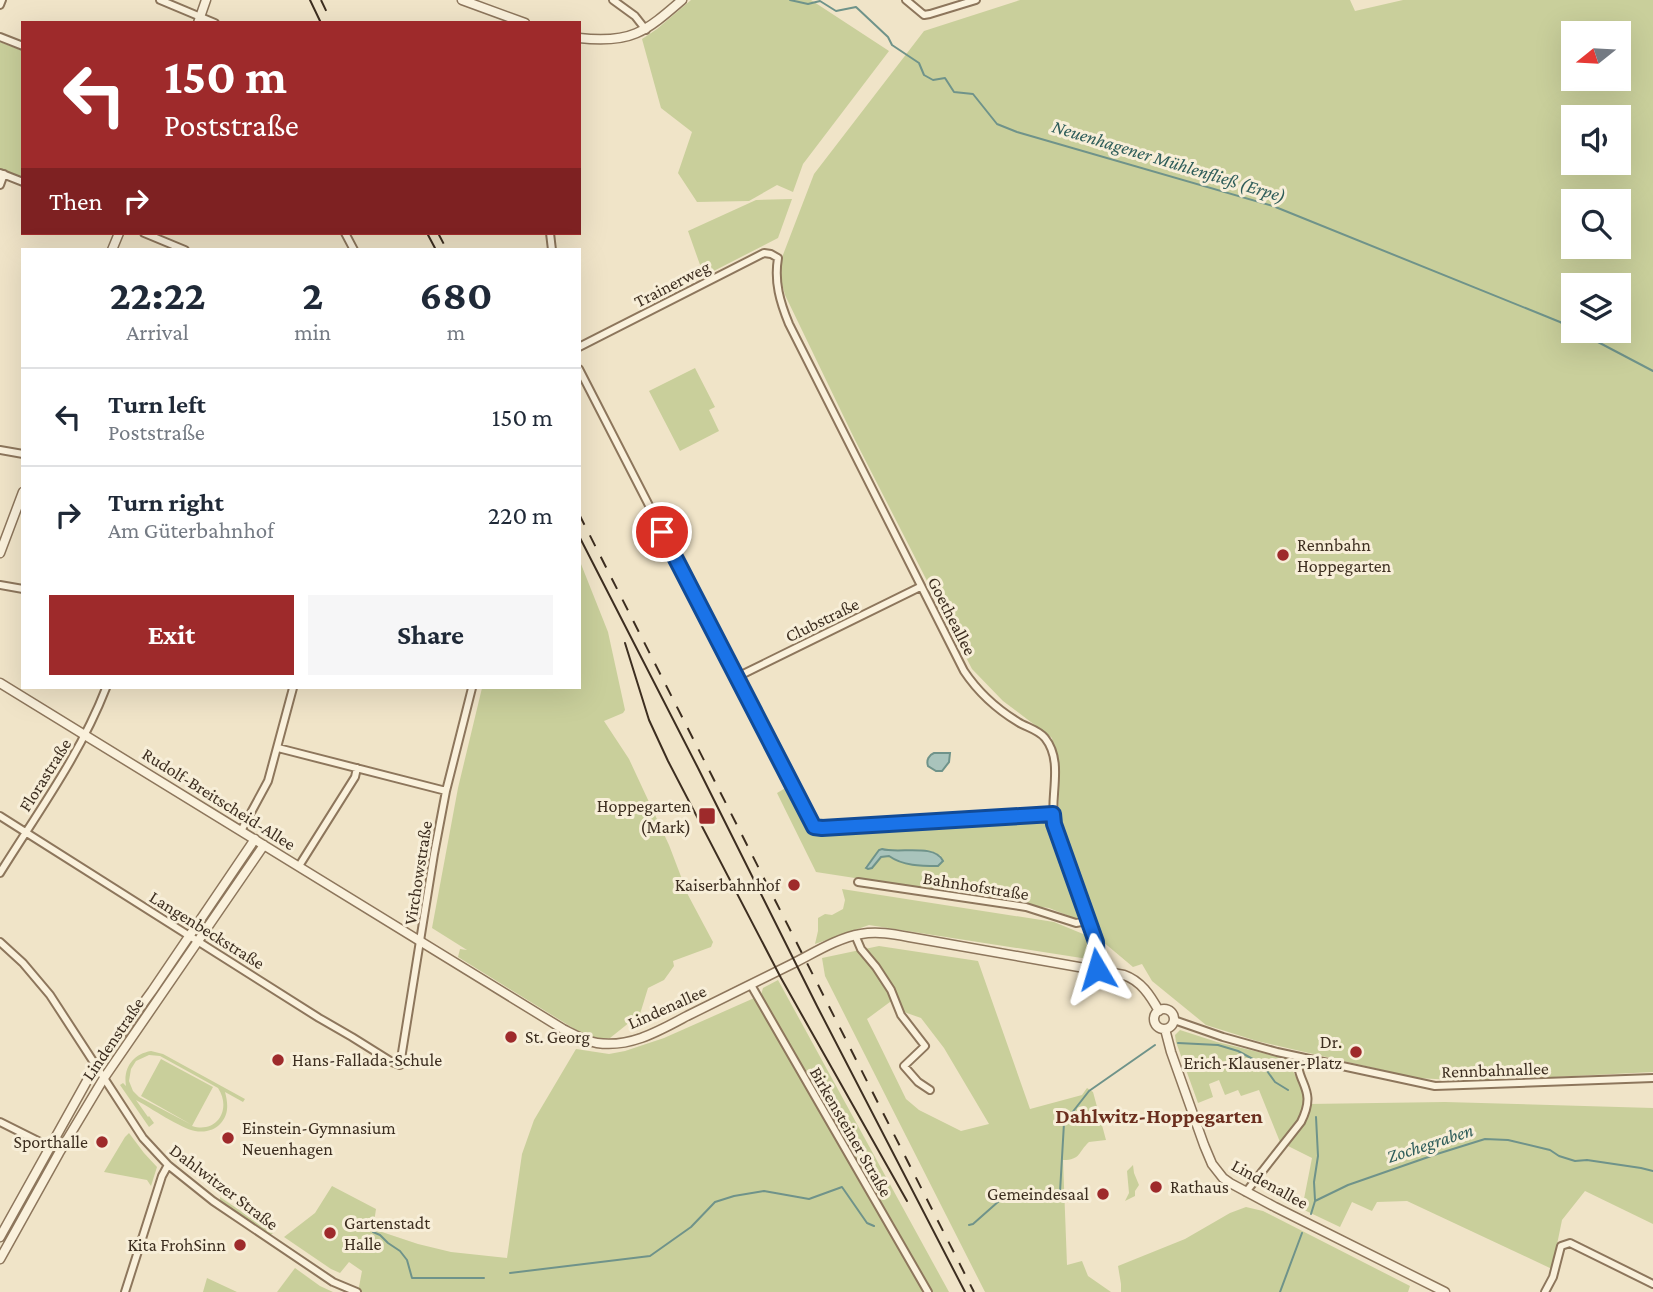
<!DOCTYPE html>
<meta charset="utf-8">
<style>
:root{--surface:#fff;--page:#f6f6f7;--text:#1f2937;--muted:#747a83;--line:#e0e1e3;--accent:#9e2a2b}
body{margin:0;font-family:"Crimson Pro",serif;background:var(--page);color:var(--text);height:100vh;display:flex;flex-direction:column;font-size:26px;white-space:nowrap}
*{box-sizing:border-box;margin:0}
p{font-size:23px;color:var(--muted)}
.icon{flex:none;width:38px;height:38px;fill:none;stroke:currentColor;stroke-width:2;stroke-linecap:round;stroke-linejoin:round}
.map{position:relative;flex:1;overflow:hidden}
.sheet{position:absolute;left:21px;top:248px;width:560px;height:441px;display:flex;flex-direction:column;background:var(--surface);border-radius:0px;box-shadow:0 7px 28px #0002}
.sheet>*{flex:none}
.guide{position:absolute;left:21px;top:21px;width:560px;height:214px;border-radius:0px;box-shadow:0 7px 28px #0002;background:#9e2a2b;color:#fff;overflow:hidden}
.needle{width:46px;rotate:252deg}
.buttons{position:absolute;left:1561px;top:21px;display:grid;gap:14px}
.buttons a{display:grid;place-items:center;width:70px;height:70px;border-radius:0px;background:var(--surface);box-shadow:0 7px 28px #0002;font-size:35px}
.pin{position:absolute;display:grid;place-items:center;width:60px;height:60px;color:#fff;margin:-30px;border:4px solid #fff;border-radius:50%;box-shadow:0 2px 7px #0007}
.me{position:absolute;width:77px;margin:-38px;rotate:353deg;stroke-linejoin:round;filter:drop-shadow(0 0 5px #0008)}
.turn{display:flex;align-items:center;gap:24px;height:147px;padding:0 28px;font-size:32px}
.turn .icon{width:91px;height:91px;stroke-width:2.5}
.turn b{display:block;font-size:49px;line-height:60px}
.then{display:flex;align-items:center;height:66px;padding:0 28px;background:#0003;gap:14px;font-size:26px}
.eta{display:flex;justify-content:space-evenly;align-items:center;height:119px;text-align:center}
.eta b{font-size:42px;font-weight:700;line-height:49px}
.primary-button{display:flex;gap:14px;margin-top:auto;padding:14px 28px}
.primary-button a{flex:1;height:80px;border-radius:0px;background:var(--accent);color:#fff;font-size:28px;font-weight:700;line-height:80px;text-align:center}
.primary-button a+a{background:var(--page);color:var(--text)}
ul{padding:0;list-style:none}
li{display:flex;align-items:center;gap:21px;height:98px;padding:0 28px;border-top:2px solid var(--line)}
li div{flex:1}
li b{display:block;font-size:26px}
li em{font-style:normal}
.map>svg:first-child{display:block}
.green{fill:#c9cf9b;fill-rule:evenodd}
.water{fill:#a9c4bc;stroke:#6f938a;stroke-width:2}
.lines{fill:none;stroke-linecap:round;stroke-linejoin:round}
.stream{stroke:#6f938a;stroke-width:2}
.minor-casing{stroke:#8d765c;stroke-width:10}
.tertiary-casing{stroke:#8d765c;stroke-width:11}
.minor{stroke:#faf1dc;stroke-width:6}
.tertiary{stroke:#faf1dc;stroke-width:8}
.tram{stroke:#3d2e20;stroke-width:2}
.rail{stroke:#3d2e20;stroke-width:2;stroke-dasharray:12 12;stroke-linecap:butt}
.route-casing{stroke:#114b97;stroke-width:18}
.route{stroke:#1a73e8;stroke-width:12}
.poi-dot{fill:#9e2a2b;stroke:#f7eed8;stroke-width:2.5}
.labels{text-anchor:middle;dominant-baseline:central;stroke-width:6;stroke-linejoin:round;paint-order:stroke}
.street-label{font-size:18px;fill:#3d2e20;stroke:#f7eed8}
.poi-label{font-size:18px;fill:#3d2e20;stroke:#f7eed8;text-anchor:start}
.water-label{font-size:19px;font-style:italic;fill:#2f5d5a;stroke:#f7eed8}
.quarter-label{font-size:21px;font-weight:bold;fill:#6b2e1e;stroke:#f7eed8}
</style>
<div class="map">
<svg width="1653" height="1292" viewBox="0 0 1653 1292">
<rect width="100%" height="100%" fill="#f0e4c8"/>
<!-- green -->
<path class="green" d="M691 0H811L889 51 803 164 793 192 777 185 749 201 697 202 678 173 692 132 661 108 642 39 657 29Z
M1020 0H1350L1355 11 1403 0H1653V1072L1472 1081 1417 1078 1257 1041 1206 1025 1152 981 1142 964 1133 967 1102 941 1093 923 1085 901 1082 886 1059 818 1058 773 1052 738 1003 701 972 669 855 440 785 295 780 276 781 260 814 174 924 31ZM1573 33H1619V79H1573ZM1573 117H1619V163H1573ZM1573 201H1619V247H1573ZM1573 285H1619V331H1573Z
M0 42 23 51V179L0 170Z
M792 199 778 238 704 276 688 231 756 200Z
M695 368 715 407 709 410 719 431 680 451 649 391Z
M579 559 608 632 625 710 623 713 604 721 629 759 669 845 688 895 713 942 711 947 673 961 674 966 664 980 648 988 640 1014 610 1038 599 1039 581 1033 458 957 460 949 467 950 432 928 458 788 482 688H579Z
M789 786 812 830 817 832 1045 819 1049 822 1053 831 1081 915 1080 918 1075 920 1071 919 1069 916 1049 908 816 872 777 793ZM881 849C900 854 924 844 941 856L894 860 889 856 881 857 865 867Z
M842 889 1054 922 1088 936 1091 954 1088 959 869 925 815 944 818 931V918L825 914 832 915 843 909 845 900Z
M879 946 978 961 1030 1109 1082 1095 1087 1088 1093 1092 1106 1140 1089 1142C1078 1152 1081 1160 1063 1160L1067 1265 1082 1261 1088 1276 1111 1292H985L825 976 822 958ZM898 996 904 1012 921 1018 944 1048 989 1124 961 1131 919 1110 906 1099 867 1019Z
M778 980 949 1292H358L362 1271 349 1262 340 1273 331 1269 284 1237 315 1213 332 1186 376 1209 373 1229 418 1244 451 1252 507 1258 522 1154 534 1120 576 1049 609 1054 625 1051 664 1038 761 995 763 988Z
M1180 1030 1217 1042 1287 1059 1302 1089 1306 1103 1308 1104 1445 1102 1653 1108V1224L1585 1191 1562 1220 1552 1269 1407 1201 1377 1202 1372 1211 1352 1202 1340 1227 1302 1209 1312 1158 1280 1142 1259 1090 1241 1096 1238 1090 1225 1095 1219 1080 1209 1084 1213 1097 1198 1103 1176 1042 1175 1035Z
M151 1051 163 1054 245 1099 243 1102 225 1092C228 1103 229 1114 221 1123 215 1130 205 1133 195 1131 180 1128 151 1108 136 1100L148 1117 149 1116 154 1123 149 1127 120 1085 123 1083 126 1086C123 1068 133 1054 151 1051ZM149 1055 160 1056 218 1088C232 1109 217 1134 192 1126L213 1087 161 1059 141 1096 192 1125 139 1097 133 1091 129 1081 131 1069 136 1061Z
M129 1133 144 1153 157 1167 151 1186 147 1180 104 1172 125 1137Z
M1133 1165 1134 1173 1139 1185 1135 1191V1196L1125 1201 1129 1193 1127 1171Z
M220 1197 273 1233 270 1235 220 1200Z
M1246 1207 1263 1211 1410 1286 1408 1292H1121V1284L1118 1266 1185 1239 1230 1213Z
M295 1268 320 1286 333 1292H277Z
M207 1278 237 1292H203Z"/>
<!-- water -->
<path class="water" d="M934 753H950L949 762 942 771H936L928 766C926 760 929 755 934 753Z
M882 849C898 854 935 843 943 861L938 866C921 866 903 866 889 856L881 857 872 868 868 869 866 868 879 850Z"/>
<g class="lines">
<!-- stream -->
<path class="stream" d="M790 0 808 4 820 1 836 11 856 7 888 37 892 45 919 63 924 75 933 80 945 78 954 92 973 94 997 124 1017 132 1273 206 1560 322 1573 329
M1577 331 1653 371
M1178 1043 1218 1045 1238 1051 1262 1064 1275 1082 1288 1090
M1315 1200 1314 1182 1318 1156 1316 1117
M1311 1214 1315 1201 1348 1185 1437 1154 1485 1139 1508 1140 1550 1150 1559 1156 1575 1161 1587 1160 1641 1168 1653 1171
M969 1225 973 1224 999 1201 1052 1198 1060 1192 1064 1123 1089 1091 1155 1045
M373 1232 380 1235 388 1243 400 1251 407 1260 412 1278H484
M510 1273 650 1256 691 1227 715 1202 734 1196 764 1191 809 1199 842 1187 867 1223 874 1226
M1280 1292 1302 1233"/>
<defs>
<path id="minor" d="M160 0 215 23
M613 0 635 16 646 30
M906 0 924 15 930 14 976 0
M0 5 2 0
M0 37 23 46
M0 173 23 182
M0 185 4 174
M144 233 185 250
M345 233 354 250
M550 233 552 250
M579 347 764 253 771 254 778 258C774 282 780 302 789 324L964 671C978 692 995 708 1018 722 1026 727 1039 730 1045 738 1065 763 1048 799 1055 827 1063 856 1075 884 1084 913 1091 932 1099 948 1097 969
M579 369 814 827 822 828 1053 814
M0 450 23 454
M0 585 23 589
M737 677 920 587
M278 748 446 791
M0 816 319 1018 352 1037 392 1062 400 1065 434 854 446 791 472 688
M241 831 268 781 293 688
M299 866 355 777 357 768
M0 873C38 812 80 755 106 688
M858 882 1026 907 1076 923 1087 921
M855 935 861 949 876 967 891 990 901 1015 925 1046 904 1066 918 1082 930 1090
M0 942 23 963 50 995 143 1138 168 1165 213 1201 333 1282 357 1292
M751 985 928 1292
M1174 1020 1223 1037 1277 1052 1435 1086 1653 1078
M0 1122 52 1148
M1246 1192 1301 1122C1318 1088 1296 1085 1298 1057
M125 1292 162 1176 168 1165
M1545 1292 1553 1277 1561 1246 1570 1243 1653 1284"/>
<path id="tertiary" d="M462 0 525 23
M198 23 206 0
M579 38C631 44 645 32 682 0
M112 250 119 233
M0 553 23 492
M0 683 563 1029C573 1034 585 1041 597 1043 630 1048 659 1031 687 1016 722 999 757 981 792 964 814 953 837 938 861 934 877 931 893 934 909 937L1124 975C1141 981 1150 995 1159 1011
M1154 1019a10 10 0 1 1 20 0a10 10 0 1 1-20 0Z
M1165 1029 1171 1052 1204 1145 1212 1164 1223 1178 1230 1183 1275 1207 1445 1292
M0 1237 88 1079 152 991 255 839
M0 1259 59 1153 104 1078 264 845"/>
</defs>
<!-- minor casing -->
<use href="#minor" class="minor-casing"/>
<!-- tertiary casing -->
<use href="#tertiary" class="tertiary-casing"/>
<!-- minor -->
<use href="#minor" class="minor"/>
<!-- tertiary -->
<use href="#tertiary" class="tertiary"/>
<!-- tram -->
<path class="tram" d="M310 0 321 23
M427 233 436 250
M579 536 698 768 817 1006 965 1292
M625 643 649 720 668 761 781 978 907 1201"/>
<!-- rail -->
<path class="rail" d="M321 0 332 23
M438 233 447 250
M579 514 974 1292"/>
</g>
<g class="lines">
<defs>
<path id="route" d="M662 532 814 827 822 828 1053 814 1054 824 1096 942 1097 969"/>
</defs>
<!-- route casing -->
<use href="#route" class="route-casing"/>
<!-- route -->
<use href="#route" class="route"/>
</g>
<!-- markers -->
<g class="poi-dot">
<circle cx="1283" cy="555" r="7"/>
<rect x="698" y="807" width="18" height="18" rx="3.5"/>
<circle cx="794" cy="885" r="7"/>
<circle cx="511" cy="1037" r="7"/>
<circle cx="1356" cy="1052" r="7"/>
<circle cx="278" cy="1060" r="7"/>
<circle cx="228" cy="1138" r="7"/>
<circle cx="102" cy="1142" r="7"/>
<circle cx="1156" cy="1187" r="7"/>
<circle cx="1103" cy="1194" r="7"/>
<circle cx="330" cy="1233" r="7"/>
<circle cx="240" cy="1245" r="7"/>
</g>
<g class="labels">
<!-- street labels -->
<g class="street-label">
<text transform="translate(672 284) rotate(-27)">Trainerweg</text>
<text transform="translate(952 616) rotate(63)">Goetheallee</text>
<text transform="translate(822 620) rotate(-26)">Clubstraße</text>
<text transform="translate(45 775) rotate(-58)">Florastraße</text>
<text transform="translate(219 799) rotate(32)">Rudolf-Breitscheid-Allee</text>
<text transform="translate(418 873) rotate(-81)">Virchowstraße</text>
<text transform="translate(976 886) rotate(9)">Bahnhofstraße</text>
<text transform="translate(207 930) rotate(32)">Langenbeckstraße</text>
<text transform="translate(667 1007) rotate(-24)">Lindenallee</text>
<text transform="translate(113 1039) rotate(-56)">Lindenstraße</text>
<text transform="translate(1495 1070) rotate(-2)">Rennbahnallee</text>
<text transform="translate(851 1132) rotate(60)">Birkensteiner Straße</text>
<text transform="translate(1270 1184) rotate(29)">Lindenallee</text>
<text transform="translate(224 1187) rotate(37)">Dahlwitzer Straße</text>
</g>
<!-- poi labels -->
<g class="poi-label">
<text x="1297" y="545">Rennbahn<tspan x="1297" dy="21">Hoppegarten</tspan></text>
<text x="691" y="806" text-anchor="end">Hoppegarten<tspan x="691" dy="21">(Mark)</tspan></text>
<text x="780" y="885" text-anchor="end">Kaiserbahnhof</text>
<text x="525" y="1037">St. Georg</text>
<text x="1342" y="1042" text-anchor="end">Dr.<tspan x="1342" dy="21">Erich-Klausener-Platz</tspan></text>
<text x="292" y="1060">Hans-Fallada-Schule</text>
<text x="242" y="1128">Einstein-Gymnasium<tspan x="242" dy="21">Neuenhagen</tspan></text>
<text x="88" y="1142" text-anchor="end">Sporthalle</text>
<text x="1170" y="1187">Rathaus</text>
<text x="1089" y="1194" text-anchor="end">Gemeindesaal</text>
<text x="344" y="1223">Gartenstadt<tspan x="344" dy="21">Halle</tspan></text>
<text x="226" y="1245" text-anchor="end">Kita FrohSinn</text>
</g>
<!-- water labels -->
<g class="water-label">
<text transform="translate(1169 161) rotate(17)">Neuenhagener Mühlenfließ (Erpe)</text>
<text transform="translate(1430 1143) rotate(-18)">Zochegraben</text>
</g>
<!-- quarter labels -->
<g class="quarter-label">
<text x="1159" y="1116">Dahlwitz-Hoppegarten</text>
</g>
</g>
</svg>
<div class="buttons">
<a><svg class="needle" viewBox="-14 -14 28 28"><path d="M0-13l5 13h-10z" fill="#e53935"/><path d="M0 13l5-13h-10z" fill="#747a83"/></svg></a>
<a><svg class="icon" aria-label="sound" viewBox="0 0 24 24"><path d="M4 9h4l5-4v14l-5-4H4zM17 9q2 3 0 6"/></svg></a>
<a><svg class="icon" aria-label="search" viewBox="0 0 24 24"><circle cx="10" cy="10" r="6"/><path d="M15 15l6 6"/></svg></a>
<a><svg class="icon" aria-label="layers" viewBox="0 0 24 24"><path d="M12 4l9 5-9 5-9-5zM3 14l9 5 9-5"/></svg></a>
</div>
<div class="pin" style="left:662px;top:532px;background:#d93025"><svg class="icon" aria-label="arrive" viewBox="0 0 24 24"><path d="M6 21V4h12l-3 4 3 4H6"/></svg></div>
<svg class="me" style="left:1097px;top:969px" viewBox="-20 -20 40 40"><path d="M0-17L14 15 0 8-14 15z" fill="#1a73e8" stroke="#fff" stroke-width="4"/></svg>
<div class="guide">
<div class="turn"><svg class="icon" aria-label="left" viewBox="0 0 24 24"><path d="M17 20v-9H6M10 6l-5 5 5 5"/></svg><div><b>150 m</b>Poststraße</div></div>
<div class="then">Then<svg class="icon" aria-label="right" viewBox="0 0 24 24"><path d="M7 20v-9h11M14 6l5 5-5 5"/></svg></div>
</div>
<section class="sheet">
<div class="eta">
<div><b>22:22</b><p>Arrival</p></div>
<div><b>2</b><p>min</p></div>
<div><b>680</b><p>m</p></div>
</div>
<ul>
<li><svg class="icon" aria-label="left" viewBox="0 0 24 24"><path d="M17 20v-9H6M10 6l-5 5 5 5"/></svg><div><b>Turn left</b><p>Poststraße</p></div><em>150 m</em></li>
<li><svg class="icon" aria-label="right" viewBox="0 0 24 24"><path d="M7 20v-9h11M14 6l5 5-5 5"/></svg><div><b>Turn right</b><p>Am Güterbahnhof</p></div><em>220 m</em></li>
</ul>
<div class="primary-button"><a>Exit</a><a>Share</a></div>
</section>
</div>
